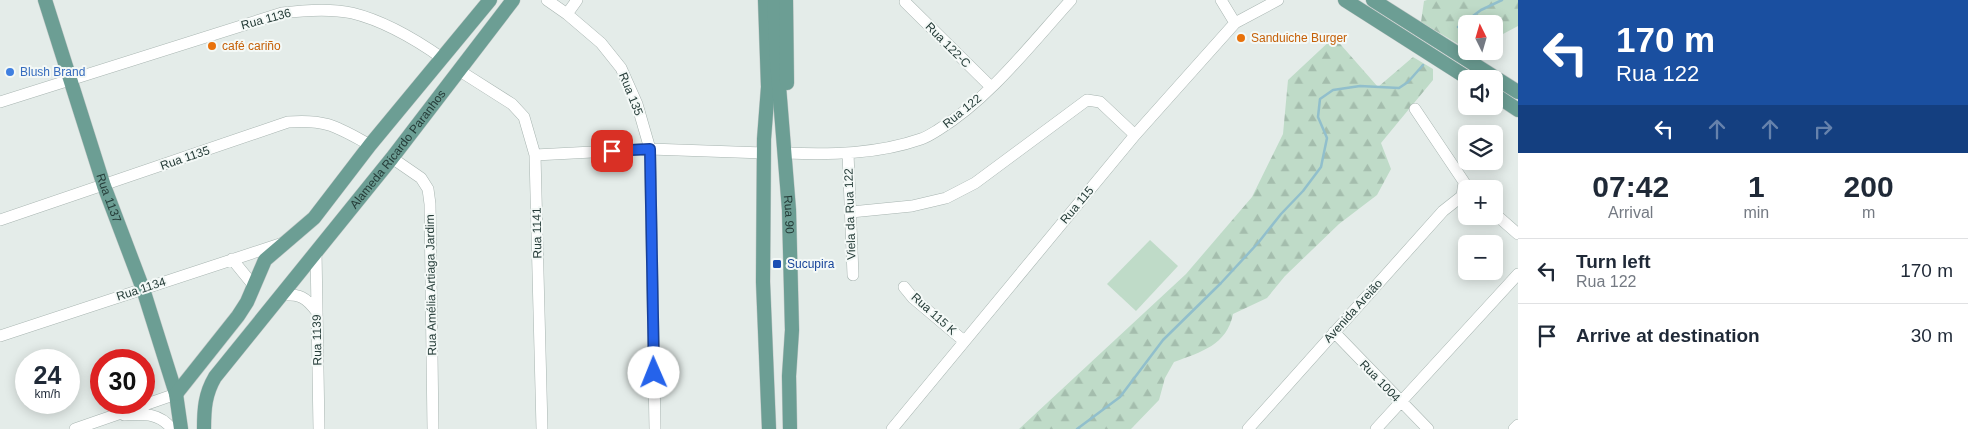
<!DOCTYPE html>
<meta charset="utf-8">
<style>
:root{--surface:#fff;--page:#f6f6f7;--text:#1f2937;--muted:#747a83;--line:#e0e1e3}
body{margin:0;font-family:Helvetica,sans-serif;background:var(--page);color:var(--text);height:100vh;display:flex;flex-direction:column;font-size:19px;white-space:nowrap}
*{box-sizing:border-box;margin:0}
p{font-size:16px;color:var(--muted)}
.icon{flex:none;width:28px;height:28px;fill:none;stroke:currentColor;stroke-width:2;stroke-linecap:round;stroke-linejoin:round}
.map{position:relative;flex:1;overflow:hidden}
.side{display:flex;flex-direction:column;background:var(--surface);width:450px}
.side>*{flex:none}
.guide{background:#1a4fa0;color:#fff;overflow:hidden}
.needle{width:32px;rotate:355deg}
.fabs{position:absolute;left:1458px;top:15px;display:grid;gap:10px}
.fabs a{display:grid;place-items:center;width:45px;height:45px;border-radius:8px;background:var(--surface);box-shadow:0 2px 12px #0003;font-size:25px}
.speed{position:absolute;left:15px;top:349px;display:flex;gap:10px;font-size:25px;font-weight:700;text-align:center}
.speed>*{display:grid;place-content:center;width:65px;height:65px;border-radius:50%;background:var(--surface);box-shadow:0 2px 12px #0003;line-height:1}
.speed small{font-size:12px;font-weight:400}
.speed .limit{border:8px solid #d22;background:#fff;color:#111}
.pin{position:absolute;display:grid;place-items:center;width:42px;height:42px;color:#fff;margin:-21px;border-radius:10px;box-shadow:0 2px 8px #0006}
.me{position:absolute;width:55px;margin:-28px;rotate:359deg;stroke-linejoin:round;filter:drop-shadow(0 0 4px #0008)}
.turn{display:flex;align-items:center;gap:18px;height:105px;padding:0 15px;font-size:22px}
.turn .icon{width:65px;height:65px;stroke-width:2.5}
.turn b{display:block;font-size:35px;line-height:42px}
.lanes{display:flex;align-items:center;height:48px;padding:0 15px;background:#0003;justify-content:center;gap:25px;direction:ltr}
.lanes .off{opacity:.35}
.eta{display:flex;justify-content:space-evenly;align-items:center;height:85px;text-align:center}
.eta b{font-size:30px;font-weight:700;line-height:35px}
ul{padding:0;list-style:none}
li{display:flex;align-items:center;gap:15px;height:65px;padding:0 15px;border-top:1px solid var(--line)}
li div{flex:1}
li b{display:block;font-size:19px}
li em{font-style:normal}
main{display:flex;flex:1;min-height:0}
.map>svg:first-child{display:block}
.grass{fill:#bfdbc8}
.forest{fill:url(#forest-firs)}
.lines{fill:none;stroke-linecap:round;stroke-linejoin:round}
.stream{stroke:#91bfcc;stroke-width:2.5}
.minor-casing{stroke:#a7b4b0;stroke-width:12}
.major-casing{stroke:#c2c8c7;stroke-width:15}
.minor{stroke:#fff;stroke-width:11}
.major{stroke:#6c9e94;stroke-width:14}
.route-casing{stroke:#184099;stroke-width:12}
.route{stroke:#2563eb;stroke-width:9}
.food-dot{fill:#e8710a;stroke:#f4f9f7;stroke-width:2}
.shop-dot{fill:#3f7fe0;stroke:#f4f9f7;stroke-width:2}
.transit-dot{fill:#1a4fb4;stroke:#f4f9f7;stroke-width:2}
.labels{text-anchor:middle;dominant-baseline:central;stroke-width:4;stroke-linejoin:round;paint-order:stroke}
.street-label{font-size:12px;fill:#253c38;stroke:#f4f9f7}
.food-label{font-size:12px;fill:#c56008;stroke:#f4f9f7;text-anchor:start}
.shop-label{font-size:12px;fill:#366cbe;stroke:#f4f9f7;text-anchor:start}
.transit-label{font-size:12px;fill:#164399;stroke:#f4f9f7;text-anchor:start}
</style>
<main>
<div class="map">
<svg width="1518" height="429" viewBox="0 0 1518 429">
<defs>
<pattern id="forest-firs" width="22" height="20" patternUnits="userSpaceOnUse" patternTransform="scale(1.25)"><rect width="22" height="20" fill="#bfdbc8"/><path d="M5 1l3.5 6h-7zM16 11l3.5 6h-7z" fill="#a4bdad"/></pattern>
</defs>
<rect width="100%" height="100%" fill="#e4ece9"/>
<!-- grass -->
<path class="grass" d="M1150 240 1178 266 1136 311 1107 284Z"/>
<!-- forest -->
<path class="forest" d="M1427 0H1518V26L1503 34 1494 31V24H1466L1465 48 1421 22 1424 1Z
M1334 37 1378 87 1413 57 1433 69V80L1381 143 1391 169 1377 195 1339 224 1285 276 1267 298 1233 314C1227 345 1201 352 1174 362L1165 378 1159 400 1131 429H1019L1186 274 1252 197 1283 134 1288 80Z"/>
<g class="lines">
<!-- stream -->
<path class="stream" d="M1458 27 1481 10 1502 0
M1077 429 1120 397 1163 340 1221 283 1258 243 1281 214 1303 191 1321 167 1327 138 1318 117 1320 99 1333 90 1360 86 1399 88 1408 82 1423 65"/>
<defs>
<path id="minor" d="M547 0 567 14 601 43 621 68 637 104 650 149 655 429
M1221 0 1235 23
M905 2 991 87
M567 14 577 0
M460 71 512 104 524 117 535 155 542 429
M0 102 282 13C305 10 329 8 352 13 385 21 415 39 442 58
M1415 109 1464 182 1462 196
M786 153C831 155 878 154 921 139 927 137 933 133 938 130 989 99 1031 44 1071 0
M848 153 853 275
M535 155 650 149 764 153
M392 158 421 178 428 189 430 204 433 429
M851 212 912 206 946 198 975 183 1087 100 1100 102 1135 135
M1494 213 1518 234
M0 220 288 122C327 119 337 127 370 145
M316 251 319 429
M232 259 254 286
M904 287 913 298 964 341
M281 295C300 294 306 297 317 312
M1334 332 1428 429
M0 336 283 243
M124 415C143 414 159 412 172 429
M75 429 176 394
M892 429 1135 135 1235 23 1278 0
M1248 429 1443 211 1462 196
M1376 429 1518 274
M1514 429 1518 425"/>
<g id="major">
<path id="s1" d="M45 0 104 186 143 289 176 394 181 429"/>
<path d="M765 0 768 87 764 139 763 282 769 429"/>
<path id="s2" d="M774 0 777 61 789 210 792 330 789 376 790 429"/>
<path d="M786 0 787 83"/>
<path d="M1345 0 1469 79"/>
<path d="M1373 0 1518 92"/>
<path d="M1494 94 1518 110"/>
<path d="M176 394 238 316 247 302 265 260 314 218 370 145 490 0"/>
<path id="s3" d="M204 429C204 409 205 394 215 377L392 158 513 0"/>
</g>
</defs>
<!-- minor casing -->
<use href="#minor" class="minor-casing"/>
<!-- major casing -->
<use href="#major" class="major-casing"/>
<!-- minor -->
<use href="#minor" class="minor"/>
<!-- major -->
<use href="#major" class="major"/>
</g>
<g class="lines">
<defs>
<path id="route" d="M612 151 650 149 654 373"/>
</defs>
<!-- route casing -->
<use href="#route" class="route-casing"/>
<!-- route -->
<use href="#route" class="route"/>
</g>
<!-- markers -->
<g class="food-dot">
<circle cx="1241" cy="38" r="5"/>
<circle cx="212" cy="46" r="5"/>
</g>
<circle class="shop-dot" cx="10" cy="72" r="5"/>
<rect class="transit-dot" x="772" y="259" width="10" height="10" rx="2.5"/>
<g class="labels">
<!-- street labels -->
<g class="street-label">
<text transform="translate(266 19) rotate(-15)">Rua 1136</text>
<text transform="translate(948 45) rotate(45)">Rua 122-C</text>
<text transform="translate(631 94) rotate(68)">Rua 135</text>
<text transform="translate(962 111) rotate(-39)">Rua 122</text>
<text stroke="none"><textPath href="#s3" startOffset="346">Alameda Ricardo Paranhos</textPath></text>
<text transform="translate(185 158) rotate(-19)">Rua 1135</text>
<text stroke="none"><textPath href="#s1" startOffset="208">Rua 1137</textPath></text>
<text transform="translate(1077 205) rotate(-50)">Rua 115</text>
<text stroke="none"><textPath href="#s2" startOffset="215">Rua 90</textPath></text>
<text transform="translate(850 214) rotate(-92)">Viela da Rua 122</text>
<text transform="translate(537 233) rotate(-91)">Rua 1141</text>
<text transform="translate(431 285) rotate(-91)">Rua Amélia Artiaga Jardim</text>
<text transform="translate(141 289) rotate(-18)">Rua 1134</text>
<text transform="translate(1353 311) rotate(-48)">Avenida Areião</text>
<text transform="translate(934 314) rotate(42)">Rua 115 K</text>
<text transform="translate(317 340) rotate(-91)">Rua 1139</text>
<text transform="translate(1380 381) rotate(46)">Rua 1004</text>
</g>
<!-- food labels -->
<g class="food-label">
<text x="1251" y="38">Sanduiche Burger</text>
<text x="222" y="46">café cariño</text>
</g>
<!-- shop labels -->
<g class="shop-label">
<text x="20" y="72">Blush Brand</text>
</g>
<!-- transit labels -->
<g class="transit-label">
<text x="787" y="264">Sucupira</text>
</g>
</g>
</svg>
<div class="fabs">
<a><svg class="needle" viewBox="-14 -14 28 28"><path d="M0-13l5 13h-10z" fill="#e53935"/><path d="M0 13l5-13h-10z" fill="#747a83"/></svg></a>
<a><svg class="icon" aria-label="sound" viewBox="0 0 24 24"><path d="M4 9h4l5-4v14l-5-4H4zM17 9q2 3 0 6"/></svg></a>
<a><svg class="icon" aria-label="layers" viewBox="0 0 24 24"><path d="M12 4l9 5-9 5-9-5zM3 14l9 5 9-5"/></svg></a>
<a>+</a>
<a>−</a>
</div>
<div class="speed"><div>24<small>km/h</small></div><div class="limit">30</div></div>
<div class="pin" style="left:612px;top:151px;background:#d93025"><svg class="icon" aria-label="arrive" viewBox="0 0 24 24"><path d="M6 21V4h12l-3 4 3 4H6"/></svg></div>
<svg class="me" style="left:654px;top:373px" viewBox="-20 -20 40 40"><circle r="19" fill="#fff"/><path d="M0-13L10 11 0 6-10 11z" fill="#2563eb"/></svg>
</div>
<section class="side">
<div class="guide">
<div class="turn"><svg class="icon" aria-label="left" viewBox="0 0 24 24"><path d="M17 20v-9H6M10 6l-5 5 5 5"/></svg><div><b>170 m</b>Rua 122</div></div>
<div class="lanes"><svg class="icon" aria-label="left" viewBox="0 0 24 24"><path d="M17 20v-9H6M10 6l-5 5 5 5"/></svg><svg class="icon off" aria-label="ahead" viewBox="0 0 24 24"><path d="M12 20V5M6 11l6-6 6 6"/></svg><svg class="icon off" aria-label="ahead" viewBox="0 0 24 24"><path d="M12 20V5M6 11l6-6 6 6"/></svg><svg class="icon off" aria-label="right" viewBox="0 0 24 24"><path d="M7 20v-9h11M14 6l5 5-5 5"/></svg></div>
</div>
<div class="eta">
<div><b>07:42</b><p>Arrival</p></div>
<div><b>1</b><p>min</p></div>
<div><b>200</b><p>m</p></div>
</div>
<ul>
<li><svg class="icon" aria-label="left" viewBox="0 0 24 24"><path d="M17 20v-9H6M10 6l-5 5 5 5"/></svg><div><b>Turn left</b><p>Rua 122</p></div><em>170 m</em></li>
<li><svg class="icon" aria-label="arrive" viewBox="0 0 24 24"><path d="M6 21V4h12l-3 4 3 4H6"/></svg><div><b>Arrive at destination</b></div><em>30 m</em></li>
</ul>
</section>
</main>
